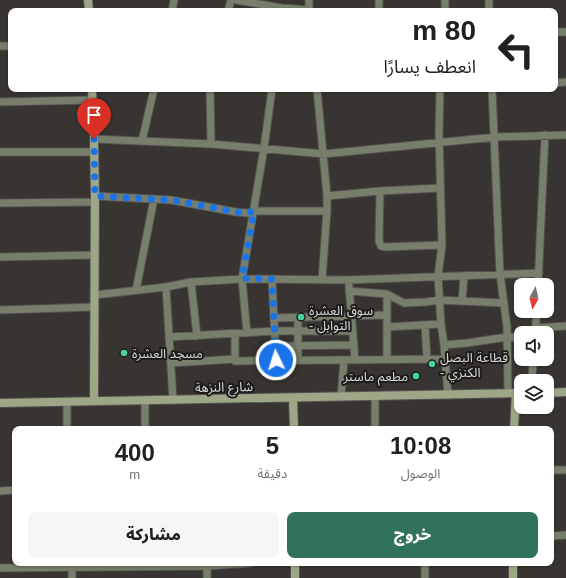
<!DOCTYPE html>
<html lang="ar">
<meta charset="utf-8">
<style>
:root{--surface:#fff;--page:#f6f6f6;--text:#202124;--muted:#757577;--accent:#31725b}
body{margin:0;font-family:Arial,"Noto Sans Arabic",sans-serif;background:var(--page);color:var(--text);direction:rtl;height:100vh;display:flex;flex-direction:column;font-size:15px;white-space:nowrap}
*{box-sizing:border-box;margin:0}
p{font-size:13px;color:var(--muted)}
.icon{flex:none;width:22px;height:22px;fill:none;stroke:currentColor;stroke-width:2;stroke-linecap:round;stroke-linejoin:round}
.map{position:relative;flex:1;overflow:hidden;direction:ltr}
.sheet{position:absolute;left:12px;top:426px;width:542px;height:140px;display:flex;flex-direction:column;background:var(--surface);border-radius:8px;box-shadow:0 1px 3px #0004;direction:rtl}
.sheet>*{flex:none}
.guide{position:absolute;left:8px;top:8px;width:550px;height:84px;border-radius:8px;box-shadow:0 1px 3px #0004;direction:rtl;background:#fff;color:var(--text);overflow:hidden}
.needle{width:26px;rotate:188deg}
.fabs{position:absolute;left:514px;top:278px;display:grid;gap:8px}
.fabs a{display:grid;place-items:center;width:40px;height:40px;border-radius:8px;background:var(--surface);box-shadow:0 1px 3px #0004;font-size:20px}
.pin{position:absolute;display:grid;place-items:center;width:34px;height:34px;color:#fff;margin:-41px -17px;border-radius:50% 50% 50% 0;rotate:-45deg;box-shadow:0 0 4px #0007}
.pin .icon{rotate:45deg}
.me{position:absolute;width:44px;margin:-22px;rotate:356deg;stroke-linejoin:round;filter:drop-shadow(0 0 3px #0008)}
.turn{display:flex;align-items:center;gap:14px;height:84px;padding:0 16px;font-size:18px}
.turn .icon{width:52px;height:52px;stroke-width:2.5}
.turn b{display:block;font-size:28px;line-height:34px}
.eta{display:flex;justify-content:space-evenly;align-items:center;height:68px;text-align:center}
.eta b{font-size:24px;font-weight:800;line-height:28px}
.button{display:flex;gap:8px;margin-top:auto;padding:8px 16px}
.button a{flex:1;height:46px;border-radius:8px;background:var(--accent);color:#fff;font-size:16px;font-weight:800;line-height:46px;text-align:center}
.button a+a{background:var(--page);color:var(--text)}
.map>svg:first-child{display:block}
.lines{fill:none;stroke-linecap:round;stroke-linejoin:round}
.street-casing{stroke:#54524f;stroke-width:9}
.secondary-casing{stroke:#54524f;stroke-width:10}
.street{stroke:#777e6b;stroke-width:7}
.secondary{stroke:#9da788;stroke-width:8}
.route{stroke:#1a73e8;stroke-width:7;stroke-dasharray:0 12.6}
.poi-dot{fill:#45d49f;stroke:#1d1c1b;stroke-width:1.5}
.labels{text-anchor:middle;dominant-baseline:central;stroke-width:4;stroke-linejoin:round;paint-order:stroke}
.poi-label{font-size:13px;fill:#dad8d6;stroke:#1d1c1b;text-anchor:start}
.street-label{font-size:13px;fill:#dad8d6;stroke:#1d1c1b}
</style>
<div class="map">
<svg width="566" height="578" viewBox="0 0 566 578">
<rect width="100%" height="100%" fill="#373431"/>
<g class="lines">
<defs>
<path id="street" d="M236 0 282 8 309 10
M309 0V11
M379 0V11
M489 0V11
M172 11 174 0
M228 11 231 0
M445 11V0
M555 32H566
M0 46H11
M555 83 566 82
M210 89 211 144
M317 89 327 196V211L322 280
M440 89 439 133 442 245 438 276 441 324 444 345 448 395
M492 89 500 274 507 327 508 393
M0 102 92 100
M94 139 211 144 324 154 495 137 566 135
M142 141 154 89
M0 152H94
M380 191 379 241 381 246 385 247 442 245
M95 196 171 200 236 212 247 213 254 211H327
M327 196 380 191 440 188
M0 203 95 202
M0 257 94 255
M272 279 276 360
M191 282 197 336
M538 285 545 135
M349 286 355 360
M166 287 173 400
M136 290 154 199
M349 291 387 294 404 303 426 302 439 300 504 303
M387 294V359
M95 295 166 287 191 282 242 279 348 280 539 273
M462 301 464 276
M0 310 95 307
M274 318 387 315
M425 325 427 359
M387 327 441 324
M535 328 566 326
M247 333 242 279 264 148 272 89
M535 333 537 311
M235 334V361L445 359
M169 337 275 331H353
M444 345 467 343 507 337 521 338
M276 346 354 345
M298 360V317
M171 363 235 359
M532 381 533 359
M341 397 344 360
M145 400V429
M67 402V429
M375 429V396
M551 470H566
M0 491 15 490
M551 536 566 535
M72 563V578
M425 563V578
M207 566V578
M0 568 207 566 250 563"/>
<path id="secondary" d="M88 0 89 11
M92 89 94 139 95 196 94 401
M547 393 566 392
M293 398 294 429
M0 403 521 393
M514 429 516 393
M295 578V563
M513 578V563"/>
</defs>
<!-- street casing -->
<use href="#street" class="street-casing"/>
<!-- secondary casing -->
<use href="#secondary" class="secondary-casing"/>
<!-- street -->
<use href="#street" class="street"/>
<!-- secondary -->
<use href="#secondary" class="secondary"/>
</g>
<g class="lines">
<!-- route -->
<path class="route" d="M94 139 95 196 171 200 236 212 247 213 254 211 242 278 272 279 276 360"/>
</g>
<!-- markers -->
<g class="poi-dot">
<circle cx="301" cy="317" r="4"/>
<circle cx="124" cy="353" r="4"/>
<circle cx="432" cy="364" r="4"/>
<circle cx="416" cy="376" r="4"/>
</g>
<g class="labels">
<!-- poi labels -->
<g class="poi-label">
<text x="309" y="310">سوق العشرة<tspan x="309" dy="15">- التوابل</tspan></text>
<text x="132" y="353">مسجد العشرة</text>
<text x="440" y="357">قطاعة البصل<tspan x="440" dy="15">- الكنزي</tspan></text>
<text x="408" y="376" text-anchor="end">مطعم ماستر</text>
</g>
<!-- street labels -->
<g class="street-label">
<text transform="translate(224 387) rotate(-1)">شارع النزهة</text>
</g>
</g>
</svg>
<div class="fabs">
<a><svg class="needle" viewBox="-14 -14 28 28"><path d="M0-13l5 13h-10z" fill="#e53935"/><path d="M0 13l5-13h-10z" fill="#757577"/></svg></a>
<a><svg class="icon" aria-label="sound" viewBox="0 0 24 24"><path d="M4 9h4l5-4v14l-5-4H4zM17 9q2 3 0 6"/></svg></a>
<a><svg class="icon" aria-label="layers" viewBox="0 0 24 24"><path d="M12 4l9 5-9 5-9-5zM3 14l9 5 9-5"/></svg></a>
</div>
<div class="pin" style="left:94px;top:139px;background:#d93025"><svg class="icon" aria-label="arrive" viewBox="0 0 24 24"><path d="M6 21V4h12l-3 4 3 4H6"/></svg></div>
<svg class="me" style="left:276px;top:360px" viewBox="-20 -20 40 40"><circle r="17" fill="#1a73e8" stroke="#fff" stroke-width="3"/><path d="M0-11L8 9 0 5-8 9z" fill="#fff"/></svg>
<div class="guide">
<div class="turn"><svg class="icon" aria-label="left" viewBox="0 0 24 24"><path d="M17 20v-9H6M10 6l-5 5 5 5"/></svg><div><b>80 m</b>انعطف يسارًا</div></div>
</div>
<section class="sheet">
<div class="eta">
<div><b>10:08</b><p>الوصول</p></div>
<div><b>5</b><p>دقيقة</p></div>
<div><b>400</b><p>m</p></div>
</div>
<div class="button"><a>خروج</a><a>مشاركة</a></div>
</section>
</div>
